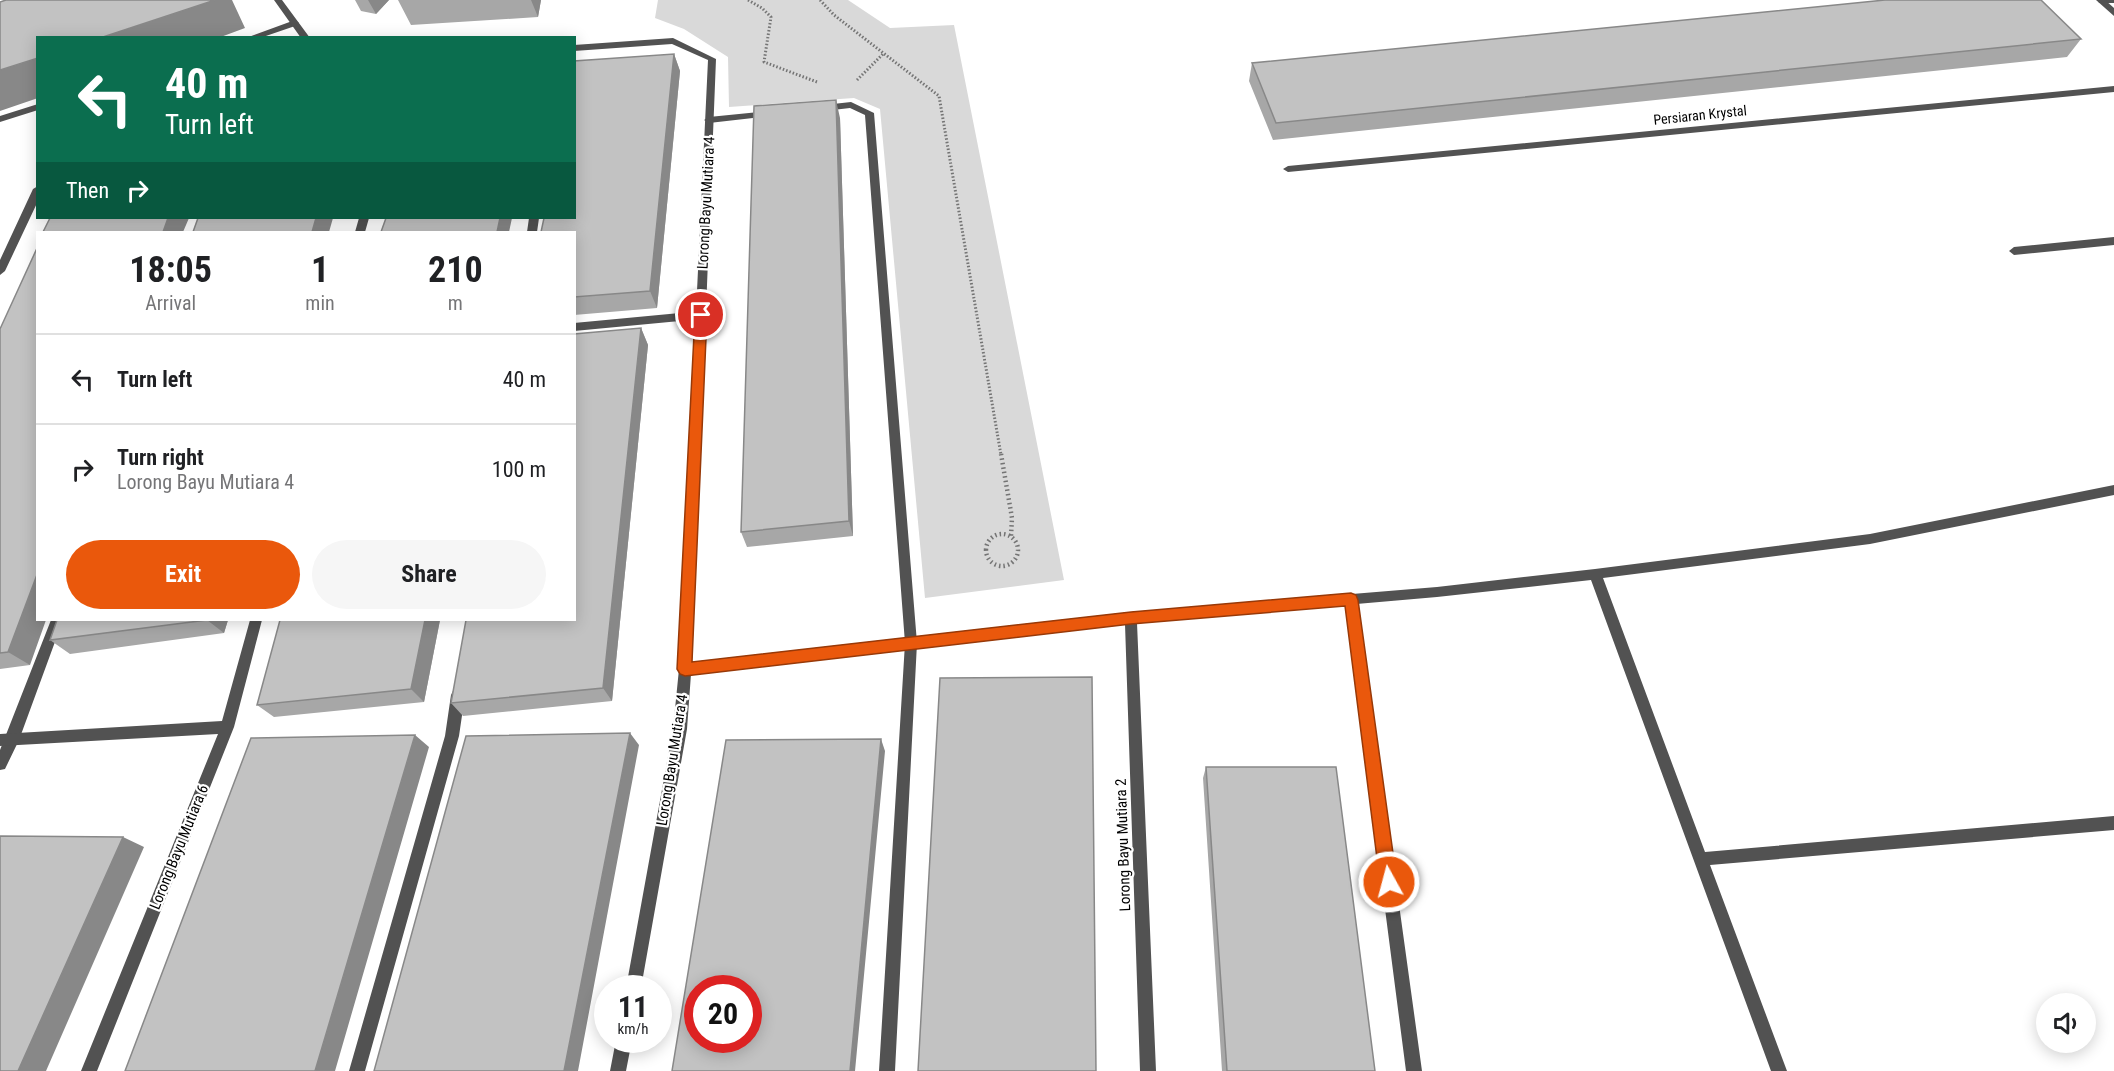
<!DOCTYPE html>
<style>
:root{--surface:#fff;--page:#f6f6f6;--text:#202124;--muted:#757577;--line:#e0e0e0;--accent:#ea580c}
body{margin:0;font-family:"Roboto Condensed",sans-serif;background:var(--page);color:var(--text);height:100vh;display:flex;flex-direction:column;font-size:22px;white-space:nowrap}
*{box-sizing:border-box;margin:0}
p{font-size:20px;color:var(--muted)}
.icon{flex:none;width:33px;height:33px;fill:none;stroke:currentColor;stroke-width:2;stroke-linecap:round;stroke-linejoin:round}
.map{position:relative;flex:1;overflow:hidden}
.drawer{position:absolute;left:36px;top:231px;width:540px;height:390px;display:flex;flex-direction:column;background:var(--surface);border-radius:0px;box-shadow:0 3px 15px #0003}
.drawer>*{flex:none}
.top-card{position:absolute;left:36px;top:36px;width:540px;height:183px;border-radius:0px;box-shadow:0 3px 15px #0003;background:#0b6e4f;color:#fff;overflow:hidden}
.buttons{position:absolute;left:2036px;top:993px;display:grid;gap:12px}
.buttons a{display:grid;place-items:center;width:60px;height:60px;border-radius:50%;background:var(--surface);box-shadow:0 3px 15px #0003;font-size:30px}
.speed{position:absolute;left:594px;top:975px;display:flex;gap:12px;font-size:30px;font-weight:700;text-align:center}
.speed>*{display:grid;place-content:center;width:78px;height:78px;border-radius:50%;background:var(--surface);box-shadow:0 3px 15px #0003;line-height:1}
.speed small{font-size:15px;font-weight:400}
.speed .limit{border:9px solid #d22;background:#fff;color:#111}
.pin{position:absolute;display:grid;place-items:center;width:51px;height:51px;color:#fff;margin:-26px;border:3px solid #fff;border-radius:50%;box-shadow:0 2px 6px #0007}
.me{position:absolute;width:66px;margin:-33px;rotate:353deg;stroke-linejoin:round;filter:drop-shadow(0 0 4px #0008)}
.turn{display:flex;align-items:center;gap:21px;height:126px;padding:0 30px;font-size:27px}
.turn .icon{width:78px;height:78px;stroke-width:2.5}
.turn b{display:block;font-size:42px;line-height:51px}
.then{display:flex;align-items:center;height:57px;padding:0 30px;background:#0003;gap:12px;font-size:22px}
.eta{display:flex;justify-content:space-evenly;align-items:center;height:102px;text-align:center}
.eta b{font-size:36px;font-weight:700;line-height:42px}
.action{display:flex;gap:12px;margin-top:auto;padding:12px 30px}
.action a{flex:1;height:69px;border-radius:36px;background:var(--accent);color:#fff;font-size:24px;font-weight:700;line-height:69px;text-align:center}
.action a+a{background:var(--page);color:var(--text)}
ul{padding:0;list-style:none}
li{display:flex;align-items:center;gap:18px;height:90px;padding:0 30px;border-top:2px solid var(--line)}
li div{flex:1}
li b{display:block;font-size:22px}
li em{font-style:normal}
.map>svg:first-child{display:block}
.green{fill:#d9d9d9}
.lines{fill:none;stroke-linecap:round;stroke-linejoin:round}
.path-far1{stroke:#747474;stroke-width:3;stroke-dasharray:1.5 2;stroke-linecap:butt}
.path{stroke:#747474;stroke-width:4.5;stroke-dasharray:1.5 3;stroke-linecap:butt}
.service{fill:#525252;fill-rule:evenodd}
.minor{fill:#525252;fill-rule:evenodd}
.wall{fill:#a7a7a7}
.shaded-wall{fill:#888}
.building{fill:#c2c2c2;stroke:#888;stroke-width:1.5;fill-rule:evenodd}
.route{fill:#ea580c;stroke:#983908;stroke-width:1.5}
.labels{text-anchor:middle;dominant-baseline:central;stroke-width:4.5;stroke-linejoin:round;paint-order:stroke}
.far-street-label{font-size:14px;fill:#000;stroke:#fff}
.street-label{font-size:15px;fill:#000;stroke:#fff}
</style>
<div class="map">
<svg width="2114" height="1071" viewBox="0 0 2114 1071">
<rect width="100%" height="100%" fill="#fff"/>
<!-- green -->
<path class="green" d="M658 0H848L890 28 954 25 1064 580 925 598 880 109 854 98 729 107 728 57 684 29 655 18Z"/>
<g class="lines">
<!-- path-far1 -->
<path class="path-far1" d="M748 0 762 8 771 17 764 62 817 82
M820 0 834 15 939 96 1001 455
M857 80 884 53"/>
<!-- path -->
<path class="path" d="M1001 454 1012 518 1011 536
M986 550a16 16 0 1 1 32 0a16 16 0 1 1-32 0Z"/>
<!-- service -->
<path class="service" d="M2098 0H2114V3H2099Z
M295 20 299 23 298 25 260 38H246Z
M851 102 874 113 917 643 895 1071H879L905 643 865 115 850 108 824 111 819 108 824 105Z
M38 104V110L0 122V116Z
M768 111 771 112V116L709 123 704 120 709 117Z
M529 218H539L537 232H527Z
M2114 237V245L2014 255 2009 251 2014 247Z
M701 311 706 315 701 319 574 331V323Z
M1351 595 1355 596 1357 600 1422 1071H1406L1345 600 1347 596Z
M51 620H63L19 740 5 769 0 770V750Z
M458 689 463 691 465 695 459 736 365 1071H349L445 736 451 695 453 691Z"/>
<!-- minor -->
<path class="minor" d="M274 0H282L310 38H301Z
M2096 0H2105L2114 8V16Z
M673 38 716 59 692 662 1131 612 1437 587 1595 569 1870 534 2114 485V495L1870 544 1603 578 1705 852 2114 816V830L1710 865 1787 1071H1771L1591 580 1437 597 1137 623 1156 1071H1140L1125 624 691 674 687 729 641 988H626L673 729 679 669 708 60 672 44 574 51V45Z
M2114 86V92L1288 172 1283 169 1288 166Z
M38 186V201L5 271 0 275V260L33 189Z
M359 218H369L365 232H355Z
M250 620H262L234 727 97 1071H81L218 734 0 746V734L222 721Z
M616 1040H632L626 1071H610Z"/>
</g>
<!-- wall -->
<path class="wall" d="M355 0H389L376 14 361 11Z
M398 0H541L538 17 411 25Z
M2081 39 2067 57 1273 140 1249 81 1252 63Z
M674 54 680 71 657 308 574 315V232Z
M840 118 853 536 747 547 741 532Z
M641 328 648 345 612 701 463 716 451 703Z
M0 329 30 665 0 669Z
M57 620H228L224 633 70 654 50 640Z
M280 620H440L424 702 274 717 257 705Z
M1206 767 1375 1071H1222L1203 778Z"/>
<!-- shaded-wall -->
<path class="shaded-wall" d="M215 0H232L245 28 218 38H100Z
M368 0H389L376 14Z
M531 0H541L538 17Z
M674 54 680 71 657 308 650 291Z
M38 58V98L0 111V70Z
M836 100 840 118 853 536 849 521Z
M168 218H189L183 232H163Z
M316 218H333L329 232H312Z
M500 218H512L509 232H497Z
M641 328 648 345 612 701 603 688Z
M38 572V620H46L30 665 8 652Z
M207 620H228L224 633Z
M425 620H440L424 702 411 689Z
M630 733 639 745 578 1071H564Z
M415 735 429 747 335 1071H315Z
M881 739 885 751 855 1071H850Z
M123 837 144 847 46 1071H18Z"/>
<!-- building -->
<path class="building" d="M6 0H215L100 38H38V58L0 70V2Z
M1885 0H2041L2081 39 1276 123 1252 63Z
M674 54 650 291 574 297V232H541L544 218H574V61Z
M836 100 849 521 741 532 754 106Z
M50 218H168L163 232H43Z
M198 218H316L312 232H193Z
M386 218H500L497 232H381Z
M38 246V572L8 652 0 653V329Z
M641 328 603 688 451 703 466 620H574V334Z
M57 620H207L50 640Z
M280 620H425L411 689 257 705Z
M1092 677 1096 1071H918L940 678Z
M630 733 564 1071H374L466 736Z
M415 735 315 1071H125L251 738Z
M881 739 850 1071H672L726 740ZM698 988H748V1040H698Z
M1206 767H1336L1375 1071H1227Z
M0 836 123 837 18 1071H0Z"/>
<!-- route -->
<path class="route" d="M701 311 707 315 692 662 1131 612 1351 593 1356 595 1358 600 1397 882 1394 888 1389 891 1383 888 1380 882 1345 606 1131 624 685 676 680 674 677 669 695 315Z"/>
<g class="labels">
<!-- far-street labels -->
<g class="far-street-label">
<text transform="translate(1700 115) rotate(-6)">Persiaran Krystal</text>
</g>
<!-- street labels -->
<g class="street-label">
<text transform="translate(706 203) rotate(-87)">Lorong Bayu Mutiara 4</text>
<text transform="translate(672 760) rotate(-81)">Lorong Bayu Mutiara 4</text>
<text transform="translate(1123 845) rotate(-92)">Lorong Bayu Mutiara 2</text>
<text transform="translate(179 847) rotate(-68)">Lorong Bayu Mutiara 6</text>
</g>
</g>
</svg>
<div class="buttons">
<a><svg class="icon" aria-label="sound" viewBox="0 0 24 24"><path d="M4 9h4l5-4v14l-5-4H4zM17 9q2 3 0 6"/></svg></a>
</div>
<div class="speed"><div>11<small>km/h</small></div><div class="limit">20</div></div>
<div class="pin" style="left:701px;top:315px;background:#d93025"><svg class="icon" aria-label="arrive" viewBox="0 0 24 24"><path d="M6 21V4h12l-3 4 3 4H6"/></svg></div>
<svg class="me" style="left:1389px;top:882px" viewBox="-20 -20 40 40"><circle r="17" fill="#ea580c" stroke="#fff" stroke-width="3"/><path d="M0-11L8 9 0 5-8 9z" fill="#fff"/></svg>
<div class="top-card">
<div class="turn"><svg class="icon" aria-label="left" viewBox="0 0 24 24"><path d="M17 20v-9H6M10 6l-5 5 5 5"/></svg><div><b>40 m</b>Turn left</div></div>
<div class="then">Then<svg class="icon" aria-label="right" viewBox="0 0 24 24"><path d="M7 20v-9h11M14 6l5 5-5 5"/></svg></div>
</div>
<section class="drawer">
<div class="eta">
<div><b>18:05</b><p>Arrival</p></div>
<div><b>1</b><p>min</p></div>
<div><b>210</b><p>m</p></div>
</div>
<ul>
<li><svg class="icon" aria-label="left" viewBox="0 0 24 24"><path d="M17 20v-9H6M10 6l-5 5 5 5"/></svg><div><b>Turn left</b></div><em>40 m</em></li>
<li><svg class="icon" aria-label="right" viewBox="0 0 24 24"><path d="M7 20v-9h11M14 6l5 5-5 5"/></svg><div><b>Turn right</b><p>Lorong Bayu Mutiara 4</p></div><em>100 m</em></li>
</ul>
<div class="action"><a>Exit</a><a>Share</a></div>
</section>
</div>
